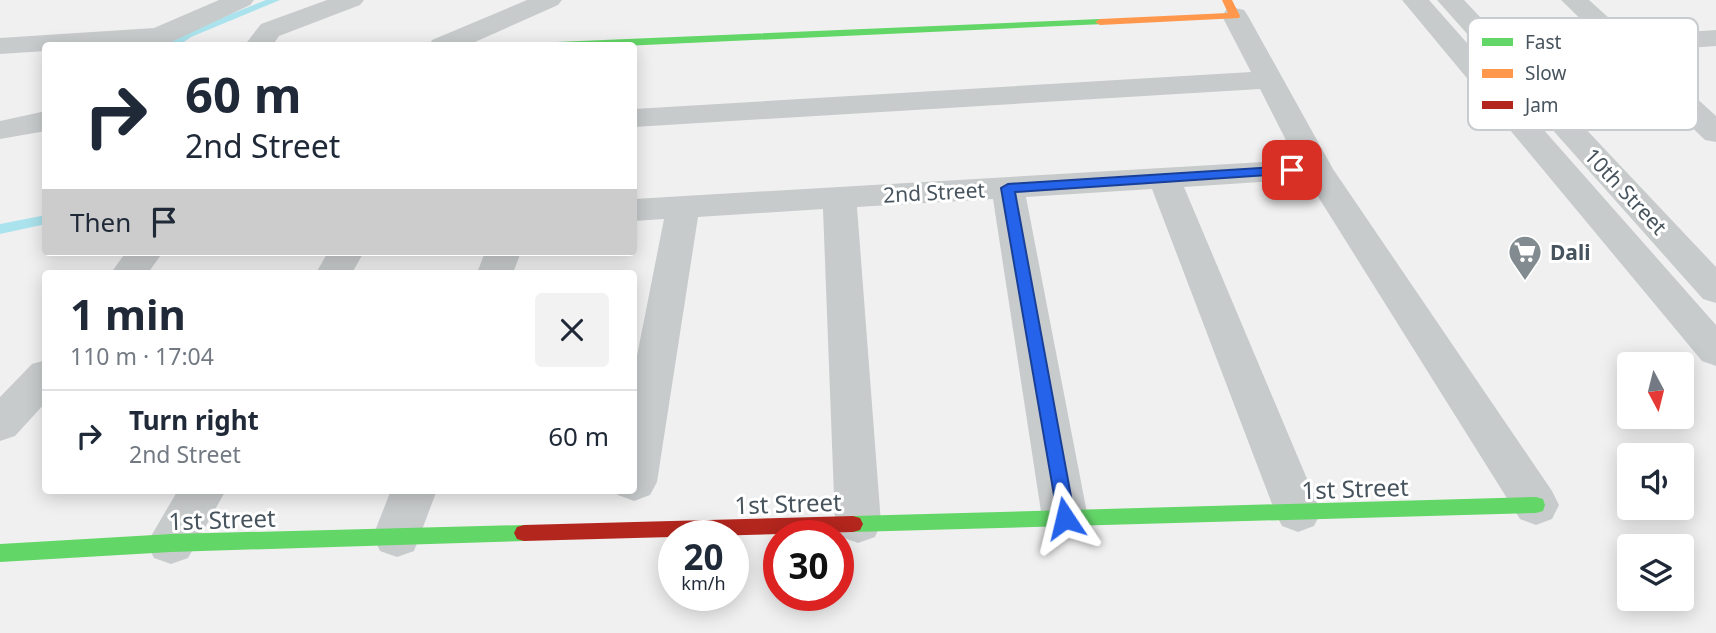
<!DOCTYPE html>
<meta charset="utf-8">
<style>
:root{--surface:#fff;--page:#f2f2f3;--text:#1f2937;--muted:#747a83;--line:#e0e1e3}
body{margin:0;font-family:"Noto Sans",sans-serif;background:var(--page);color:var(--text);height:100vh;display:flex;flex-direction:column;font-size:26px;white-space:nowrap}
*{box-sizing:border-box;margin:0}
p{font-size:23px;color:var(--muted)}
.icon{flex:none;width:38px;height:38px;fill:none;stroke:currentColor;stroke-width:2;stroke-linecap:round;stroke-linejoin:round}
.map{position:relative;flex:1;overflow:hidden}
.panel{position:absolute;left:42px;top:270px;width:595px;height:224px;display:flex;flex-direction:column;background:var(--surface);border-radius:7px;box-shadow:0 4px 18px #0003}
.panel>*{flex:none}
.banner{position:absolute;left:42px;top:42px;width:595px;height:214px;border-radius:7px;box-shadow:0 4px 18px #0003;background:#fff;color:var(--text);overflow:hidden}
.needle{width:46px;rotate:173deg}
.controls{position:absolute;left:1617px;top:352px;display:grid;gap:14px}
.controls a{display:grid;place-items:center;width:77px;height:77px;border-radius:7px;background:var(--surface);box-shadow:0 4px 18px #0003;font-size:35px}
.speed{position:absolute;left:658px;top:520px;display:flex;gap:14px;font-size:35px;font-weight:700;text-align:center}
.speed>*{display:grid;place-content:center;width:91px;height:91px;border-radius:50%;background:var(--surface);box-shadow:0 4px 18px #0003;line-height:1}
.speed small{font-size:18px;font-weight:400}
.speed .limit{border:10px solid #d22;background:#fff;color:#111}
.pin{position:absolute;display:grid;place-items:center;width:60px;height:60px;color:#fff;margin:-30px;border-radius:14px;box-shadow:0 4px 10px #0006}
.me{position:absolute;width:77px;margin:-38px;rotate:350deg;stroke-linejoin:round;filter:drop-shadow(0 0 5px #0008)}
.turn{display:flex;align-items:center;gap:24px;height:147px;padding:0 28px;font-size:32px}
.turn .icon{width:91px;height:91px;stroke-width:2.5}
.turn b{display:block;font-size:49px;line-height:60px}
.then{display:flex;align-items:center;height:66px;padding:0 28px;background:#0003;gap:14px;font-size:26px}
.round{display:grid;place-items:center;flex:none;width:74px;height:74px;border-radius:7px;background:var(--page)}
.headline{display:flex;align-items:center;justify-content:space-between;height:119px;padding:0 28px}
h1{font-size:42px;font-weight:700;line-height:52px}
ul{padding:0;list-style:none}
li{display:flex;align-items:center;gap:21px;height:91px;padding:0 28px;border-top:2px solid var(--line)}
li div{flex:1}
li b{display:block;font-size:26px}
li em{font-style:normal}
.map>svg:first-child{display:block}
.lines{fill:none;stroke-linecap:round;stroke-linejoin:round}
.stream{fill:#aae3ed;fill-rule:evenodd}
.street{fill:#c8cbcc;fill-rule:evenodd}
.fast{fill:#63d668;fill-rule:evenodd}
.slow{fill:#ff974d;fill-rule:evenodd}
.jam{fill:#b3261e;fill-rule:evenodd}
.route{fill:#2563eb;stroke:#184099;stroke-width:2}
.labels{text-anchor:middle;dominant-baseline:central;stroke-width:6;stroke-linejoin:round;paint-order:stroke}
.street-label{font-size:21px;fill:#47545d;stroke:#fff}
.poi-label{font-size:21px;font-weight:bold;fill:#47545d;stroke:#fff;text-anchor:start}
.near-street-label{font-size:24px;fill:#47545d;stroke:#fff}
.key{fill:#fff;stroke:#c8ccce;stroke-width:2}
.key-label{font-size:19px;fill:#47545d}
</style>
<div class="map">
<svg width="1716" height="633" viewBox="0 0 1716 633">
<rect width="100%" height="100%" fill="#f1f0f0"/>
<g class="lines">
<!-- stream -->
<path class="stream" d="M266 0H280L191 37 178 46H165L183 33Z
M46 215V224L0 234V224Z"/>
<!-- street -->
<path class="street" d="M219 0H254L250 5 163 46H46V51L0 54V38L154 28Z
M327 0H364L360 5 279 36 272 46H244L261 24Z
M527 0H562L558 5 466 46H429L432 40Z
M1402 0H1429L1716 325V366L1702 361Z
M1437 0H1464L1716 267V303L1703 299Z
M1561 0H1589L1629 36 1716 30V46L1645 51 1716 116V142L1705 140Z
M1235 8 1244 10 1248 16 1333 169 1552 491 1559 505 1552 519 1536 525 1520 519 1307 179 1184 187 1321 512 1314 526 1298 532 1282 526 1275 512 1152 189 1026 197 1088 518 1082 532 1065 538 1048 532 1042 518 993 199 857 207 881 523 875 537 858 543 841 537 835 523 823 209 698 217 657 482 650 495 634 501 618 495 615 490H634V371L664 219 634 221V199L1296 160 1260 89 634 127V109L1251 72 1222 16 1226 10Z
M46 111V131L0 139V121Z
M126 252H163L148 273H111Z
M328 252H364L352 273H316Z
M485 252H521L513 273H477Z
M46 360V402L15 436 0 441V397L32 364Z
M178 490H226L188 558 171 564 154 558 147 543Z
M391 490H437L414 551 397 557 380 551 373 536Z"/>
<!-- fast -->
<path class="fast" d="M1100 19 1105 22 1104 24 623 46H527L532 43Z
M1536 497 1543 499 1545 505 1543 511 1536 513 853 532 846 530 843 524 846 518 853 516Z
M524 525 531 527 534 533 531 539 524 541 171 552 0 562V544L171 534Z"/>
<!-- slow -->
<path class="slow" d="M1222 0H1232L1240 16 1239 18 1100 25 1095 22 1100 19 1228 13Z"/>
<!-- jam -->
<path class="jam" d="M853 516 860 518 863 524 860 530 853 532 524 541 517 539 514 533 517 527 524 525Z"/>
</g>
<!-- route -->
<path class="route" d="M1292 166 1299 170 1297 173 1015 192 1075 518 1072 524H1059L1001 188 1008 184Z"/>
<!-- icons -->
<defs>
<symbol id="supermarket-pin" viewBox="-11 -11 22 30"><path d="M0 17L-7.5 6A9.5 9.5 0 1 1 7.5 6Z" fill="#828b90" stroke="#fff"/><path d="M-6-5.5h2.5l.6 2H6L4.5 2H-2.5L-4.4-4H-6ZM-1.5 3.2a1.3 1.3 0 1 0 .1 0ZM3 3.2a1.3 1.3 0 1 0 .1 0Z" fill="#fff"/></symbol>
</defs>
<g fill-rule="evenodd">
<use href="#supermarket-pin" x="1506" y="233" width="38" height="52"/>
</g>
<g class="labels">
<!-- street labels -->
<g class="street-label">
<text transform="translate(1626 191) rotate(47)">10th Street</text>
<text transform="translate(934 192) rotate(-3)">2nd Street</text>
</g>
<!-- poi labels -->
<g class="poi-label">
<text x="1550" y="252">Dali</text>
</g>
<!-- near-street labels -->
<g class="near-street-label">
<text transform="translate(1355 488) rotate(-2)">1st Street</text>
<text transform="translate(788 503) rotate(-2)">1st Street</text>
<text transform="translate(222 519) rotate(-2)">1st Street</text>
</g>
</g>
<!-- legend -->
<rect x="1468" y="18" width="230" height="112" rx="10" class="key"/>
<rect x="1482" y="38" width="31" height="8" fill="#63d668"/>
<rect x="1482" y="69" width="31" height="9" fill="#ff974d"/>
<rect x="1482" y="101" width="31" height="8" fill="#b3261e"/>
<g class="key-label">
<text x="1525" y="49">Fast</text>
<text x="1525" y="80">Slow</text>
<text x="1525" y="112">Jam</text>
</g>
</svg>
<div class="controls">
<a><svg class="needle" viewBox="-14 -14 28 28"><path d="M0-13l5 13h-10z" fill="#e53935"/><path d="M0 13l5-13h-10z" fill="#747a83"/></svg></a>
<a><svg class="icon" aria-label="sound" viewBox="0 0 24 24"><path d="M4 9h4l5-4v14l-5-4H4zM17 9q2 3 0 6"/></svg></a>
<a><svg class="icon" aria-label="layers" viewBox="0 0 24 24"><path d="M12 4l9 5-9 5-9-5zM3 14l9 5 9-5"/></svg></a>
</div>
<div class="speed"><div>20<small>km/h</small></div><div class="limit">30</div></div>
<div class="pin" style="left:1292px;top:170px;background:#d93025"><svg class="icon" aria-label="arrive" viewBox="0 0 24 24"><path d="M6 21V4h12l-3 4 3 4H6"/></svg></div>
<svg class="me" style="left:1065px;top:518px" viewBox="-20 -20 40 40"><path d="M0-17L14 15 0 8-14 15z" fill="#2563eb" stroke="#fff" stroke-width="4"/></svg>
<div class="banner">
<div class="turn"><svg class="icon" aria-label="right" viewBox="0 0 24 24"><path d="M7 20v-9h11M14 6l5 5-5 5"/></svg><div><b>60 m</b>2nd Street</div></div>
<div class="then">Then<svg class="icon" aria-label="arrive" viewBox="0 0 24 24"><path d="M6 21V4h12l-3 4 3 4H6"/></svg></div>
</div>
<section class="panel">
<div class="headline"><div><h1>1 min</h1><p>110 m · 17:04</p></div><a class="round"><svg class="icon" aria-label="close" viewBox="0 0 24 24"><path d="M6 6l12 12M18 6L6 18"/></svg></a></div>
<ul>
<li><svg class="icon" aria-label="right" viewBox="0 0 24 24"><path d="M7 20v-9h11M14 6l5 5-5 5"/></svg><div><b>Turn right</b><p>2nd Street</p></div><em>60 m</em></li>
</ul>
</section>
</div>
